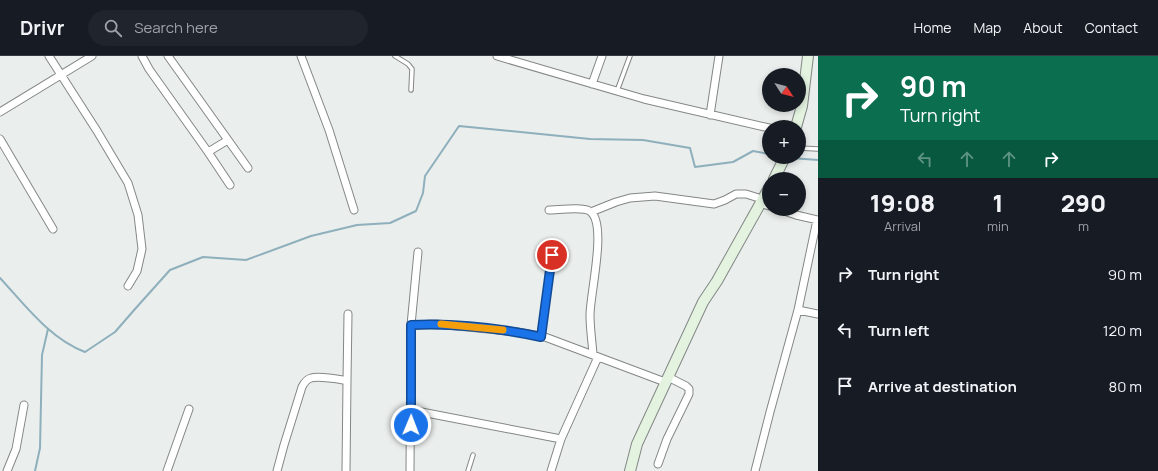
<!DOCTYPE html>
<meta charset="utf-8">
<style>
:root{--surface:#171b24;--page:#20242c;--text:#f1f3f6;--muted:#9ea1a6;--line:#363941}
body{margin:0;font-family:Manrope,sans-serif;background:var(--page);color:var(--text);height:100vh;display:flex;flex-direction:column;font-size:15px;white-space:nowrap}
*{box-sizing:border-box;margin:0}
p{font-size:13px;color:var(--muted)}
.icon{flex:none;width:22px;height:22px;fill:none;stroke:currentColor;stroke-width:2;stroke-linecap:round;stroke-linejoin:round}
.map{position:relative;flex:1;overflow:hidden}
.panel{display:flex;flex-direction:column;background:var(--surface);width:340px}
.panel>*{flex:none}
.guide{background:#0b6e4f;color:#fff;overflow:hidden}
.needle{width:26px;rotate:126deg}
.tools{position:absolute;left:762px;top:12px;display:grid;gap:8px}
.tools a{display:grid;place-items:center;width:44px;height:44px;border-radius:50%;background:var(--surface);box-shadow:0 2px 6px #0003;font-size:20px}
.pin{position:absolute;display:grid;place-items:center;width:34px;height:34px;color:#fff;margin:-17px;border:2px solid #fff;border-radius:50%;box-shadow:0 1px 4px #0007}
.me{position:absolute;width:44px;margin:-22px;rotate:1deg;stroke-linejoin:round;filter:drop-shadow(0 0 3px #0008)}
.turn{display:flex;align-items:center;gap:14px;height:84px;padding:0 16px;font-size:18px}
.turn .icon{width:52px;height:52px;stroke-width:2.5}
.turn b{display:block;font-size:28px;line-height:34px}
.lanes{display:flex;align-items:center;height:38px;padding:0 16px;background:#0003;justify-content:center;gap:20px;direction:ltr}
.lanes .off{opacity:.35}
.eta{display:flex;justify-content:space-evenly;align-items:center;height:68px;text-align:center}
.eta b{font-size:24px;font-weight:800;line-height:28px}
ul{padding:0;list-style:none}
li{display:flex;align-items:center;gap:12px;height:56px;padding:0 16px}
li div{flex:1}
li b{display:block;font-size:15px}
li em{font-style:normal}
header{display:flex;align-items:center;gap:24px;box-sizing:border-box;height:56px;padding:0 20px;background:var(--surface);border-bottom:1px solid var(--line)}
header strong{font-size:19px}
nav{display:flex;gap:22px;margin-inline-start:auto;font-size:14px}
.search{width:280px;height:36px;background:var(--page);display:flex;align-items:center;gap:10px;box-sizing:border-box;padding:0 14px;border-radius:22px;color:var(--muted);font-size:15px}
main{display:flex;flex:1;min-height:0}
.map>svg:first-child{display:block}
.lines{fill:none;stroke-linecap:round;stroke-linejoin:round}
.stream{stroke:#8eafbc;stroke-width:2}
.lane-casing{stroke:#838785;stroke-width:5.5}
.street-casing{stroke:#838785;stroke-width:9}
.secondary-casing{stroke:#838785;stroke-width:12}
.lane{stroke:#fff;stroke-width:3.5}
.street{stroke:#fff;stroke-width:7}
.secondary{stroke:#e3f3e0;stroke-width:10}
.route-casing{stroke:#114b97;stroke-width:10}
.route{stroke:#1a73e8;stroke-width:7}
.slow{stroke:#f59e0b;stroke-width:7}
</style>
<header>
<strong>Drivr</strong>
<div class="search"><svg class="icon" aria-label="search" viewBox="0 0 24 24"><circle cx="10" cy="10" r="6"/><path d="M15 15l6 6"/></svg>Search here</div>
<nav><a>Home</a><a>Map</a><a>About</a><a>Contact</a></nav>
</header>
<main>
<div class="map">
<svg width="818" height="415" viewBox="0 0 818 415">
<rect width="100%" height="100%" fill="#eaeeec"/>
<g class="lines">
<!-- stream -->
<path class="stream" d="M791 102 818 104
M0 222C25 249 50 283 85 296L115 276 135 253 170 214 203 201 246 204 311 180 357 169 390 167 416 155 423 137 425 120 459 70 590 83 643 84 690 92 695 111 733 106 753 95 769 98
M35 415 40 392 42 299 48 273"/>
<defs>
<path id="lane" d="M395 0 408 8 412 13 411 34
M617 35 630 0
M799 92 818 93
M541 281 552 199
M468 415 473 399"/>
<path id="street" d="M49 0 97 75 128 127 138 159 142 193 137 215 128 230
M142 0 149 13 208 96 230 129
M168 0 248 112
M301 0 329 74 354 154
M497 0 644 43 769 72
M592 28 602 0
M0 56 92 0
M710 59 719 0
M0 83 53 173
M208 96 228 84
M760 147 769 150
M778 153 796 159 818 164
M549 154C558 154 585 150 591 156 607 170 590 238 590 259 590 272 592 285 593 298
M591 156 616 146 630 142 655 140 714 148 725 144 736 138H746L762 143
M798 254 818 258
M411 269 437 268 517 276 545 281 665 326
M347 325 348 258
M411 354 561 383
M658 408 667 383 689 338V333L686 330 668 321
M7 415 16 393 24 349
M167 415 189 353
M277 415 284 389 302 331C304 327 307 323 311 322 318 320 340 323 347 325L346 415
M410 415 411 269 418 196
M551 415 561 383 598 301
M755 415 770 356 798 254 817 164"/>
<path id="secondary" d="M796 71 802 50 808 0
M774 123 785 101
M630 415 637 388 703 246 717 225 769 132"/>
</defs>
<!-- lane casing -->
<use href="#lane" class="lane-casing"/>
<!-- street casing -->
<use href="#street" class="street-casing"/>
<!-- secondary casing -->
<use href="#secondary" class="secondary-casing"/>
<!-- lane -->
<use href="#lane" class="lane"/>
<!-- street -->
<use href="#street" class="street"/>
<!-- secondary -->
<use href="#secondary" class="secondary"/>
</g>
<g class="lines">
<defs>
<path id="route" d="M411 369V269C454 267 499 272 541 281L552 199"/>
</defs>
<!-- route casing -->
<use href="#route" class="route-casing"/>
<!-- route -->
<use href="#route" class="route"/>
<!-- slow -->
<path class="slow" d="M441 268 503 274"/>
</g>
</svg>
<div class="tools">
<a><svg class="needle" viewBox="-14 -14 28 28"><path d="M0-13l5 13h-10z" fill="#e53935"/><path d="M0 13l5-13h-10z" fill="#9ea1a6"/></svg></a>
<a>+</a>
<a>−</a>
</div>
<div class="pin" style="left:552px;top:199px;background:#d93025"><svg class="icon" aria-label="arrive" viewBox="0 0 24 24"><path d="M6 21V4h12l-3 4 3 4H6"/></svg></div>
<svg class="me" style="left:411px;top:369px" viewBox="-20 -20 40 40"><circle r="17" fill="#1a73e8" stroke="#fff" stroke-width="3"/><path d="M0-11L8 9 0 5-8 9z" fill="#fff"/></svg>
</div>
<section class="panel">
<div class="guide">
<div class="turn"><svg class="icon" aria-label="right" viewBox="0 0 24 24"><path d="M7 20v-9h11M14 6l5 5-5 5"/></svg><div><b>90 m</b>Turn right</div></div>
<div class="lanes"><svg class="icon off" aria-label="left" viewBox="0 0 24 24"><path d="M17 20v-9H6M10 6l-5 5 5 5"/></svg><svg class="icon off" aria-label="ahead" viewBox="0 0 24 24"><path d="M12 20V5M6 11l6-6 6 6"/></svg><svg class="icon off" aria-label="ahead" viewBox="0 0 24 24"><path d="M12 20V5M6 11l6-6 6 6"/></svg><svg class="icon" aria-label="right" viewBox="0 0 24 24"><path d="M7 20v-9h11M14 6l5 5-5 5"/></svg></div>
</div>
<div class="eta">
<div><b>19:08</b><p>Arrival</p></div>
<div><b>1</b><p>min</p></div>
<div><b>290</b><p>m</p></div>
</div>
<ul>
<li><svg class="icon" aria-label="right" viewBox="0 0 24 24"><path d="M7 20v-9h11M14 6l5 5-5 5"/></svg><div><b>Turn right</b></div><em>90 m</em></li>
<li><svg class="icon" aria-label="left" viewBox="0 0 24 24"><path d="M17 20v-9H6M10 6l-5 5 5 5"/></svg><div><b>Turn left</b></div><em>120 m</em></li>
<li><svg class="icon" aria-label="arrive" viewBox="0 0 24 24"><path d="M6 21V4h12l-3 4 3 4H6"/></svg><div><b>Arrive at destination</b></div><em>80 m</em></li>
</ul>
</section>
</main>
